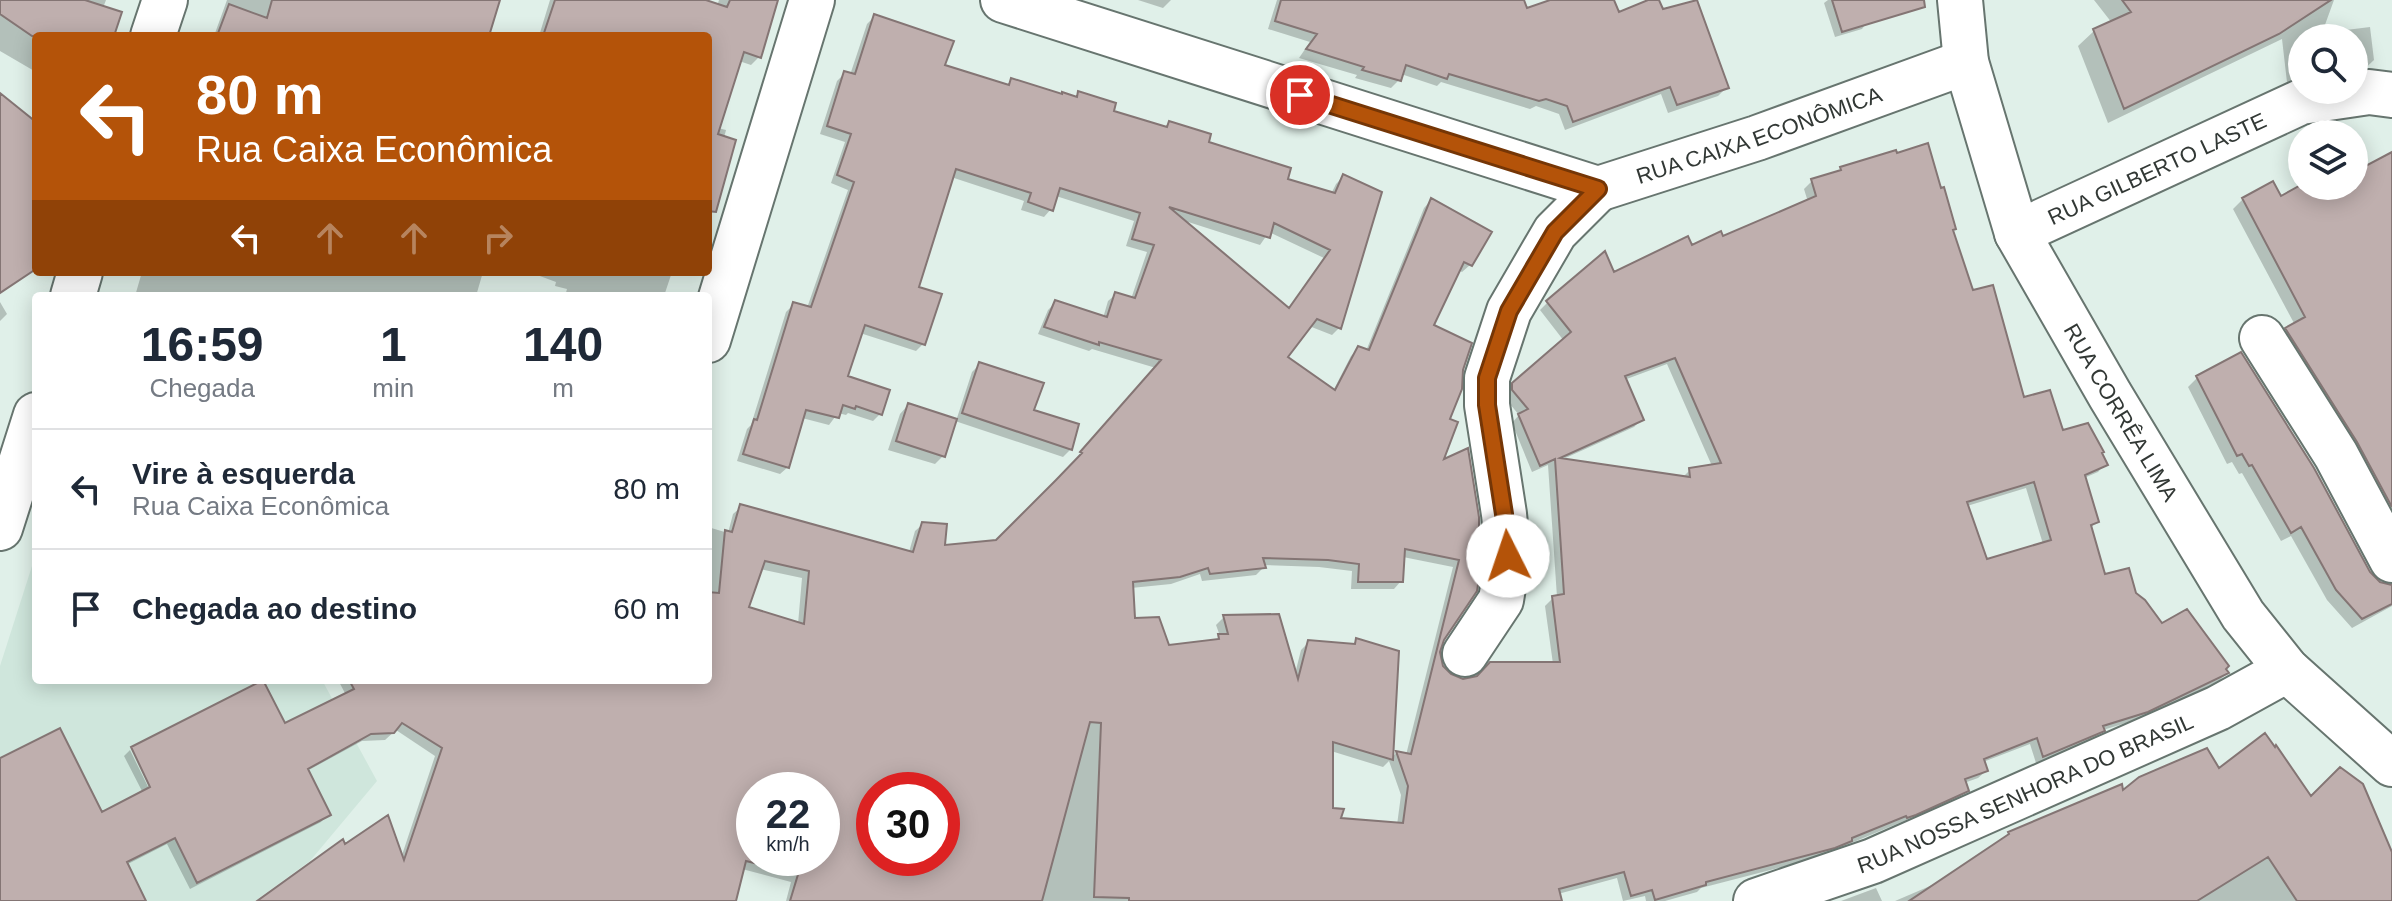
<!DOCTYPE html>
<html lang="pt">
<meta charset="utf-8">
<style>
:root{--surface:#fff;--page:#f2f2f3;--text:#1f2937;--muted:#747a83;--line:#e0e1e3}
body{margin:0;font-family:Helvetica,sans-serif;background:var(--page);color:var(--text);height:100vh;display:flex;flex-direction:column;font-size:30px;white-space:nowrap}
*{box-sizing:border-box;margin:0}
p{font-size:26px;color:var(--muted)}
.icon{flex:none;width:44px;height:44px;fill:none;stroke:currentColor;stroke-width:2;stroke-linecap:round;stroke-linejoin:round}
.map{position:relative;flex:1;overflow:hidden}
.sheet{position:absolute;left:32px;top:292px;width:680px;height:392px;display:flex;flex-direction:column;background:var(--surface);border-radius:8px;box-shadow:0 4px 20px #0003}
.sheet>*{flex:none}
.hud{position:absolute;left:32px;top:32px;width:680px;height:244px;border-radius:8px;box-shadow:0 4px 20px #0003;background:#b45309;color:#fff;overflow:hidden}
.tools{position:absolute;left:2288px;top:24px;display:grid;gap:16px}
.tools a{display:grid;place-items:center;width:80px;height:80px;border-radius:50%;background:var(--surface);box-shadow:0 4px 20px #0003;font-size:40px}
.speed{position:absolute;left:736px;top:772px;display:flex;gap:16px;font-size:40px;font-weight:700;text-align:center}
.speed>*{display:grid;place-content:center;width:104px;height:104px;border-radius:50%;background:var(--surface);box-shadow:0 4px 20px #0003;line-height:1}
.speed small{font-size:20px;font-weight:400}
.speed .limit{border:12px solid #d22;background:#fff;color:#111}
.pin{position:absolute;display:grid;place-items:center;width:68px;height:68px;color:#fff;margin:-34px;border:4px solid #fff;border-radius:50%;box-shadow:0 2px 8px #0007}
.me{position:absolute;width:88px;margin:-44px;rotate:356deg;stroke-linejoin:round;filter:drop-shadow(0 0 6px #0008)}
.turn{display:flex;align-items:center;gap:28px;height:168px;padding:0 32px;font-size:36px}
.turn .icon{width:104px;height:104px;stroke-width:2.5}
.turn b{display:block;font-size:56px;line-height:68px}
.lanes{display:flex;align-items:center;height:76px;padding:0 32px;background:#0003;justify-content:center;gap:40px;direction:ltr}
.lanes .off{opacity:.35}
.eta{display:flex;justify-content:space-evenly;align-items:center;height:136px;text-align:center}
.eta b{font-size:48px;font-weight:600;line-height:56px}
ul{padding:0;list-style:none}
li{display:flex;align-items:center;gap:24px;height:120px;padding:0 32px;border-top:2px solid var(--line)}
li div{flex:1}
li b{display:block;font-size:30px}
li em{font-style:normal}
.map>svg:first-child{display:block}
.built{fill:#cfe6dc}
.shadow{fill:#0003;fill-rule:evenodd}
.building{fill:#bfafae;stroke:#847574;stroke-width:2;fill-rule:evenodd}
.lines{fill:none;stroke-linecap:round;stroke-linejoin:round}
.minor-casing{stroke:#67756f;stroke-width:48}
.minor{stroke:#fff;stroke-width:44}
.route-casing{stroke:#753606;stroke-width:20}
.route{stroke:#b45309;stroke-width:14}
.labels{text-anchor:middle;dominant-baseline:central;stroke-width:7;stroke-linejoin:round;paint-order:stroke}
.street-label{font-size:22px;fill:#323835;stroke:#e0f0e9}
</style>
<div class="map">
<svg width="2392" height="901" viewBox="0 0 2392 901">
<rect width="100%" height="100%" fill="#e0f0e9"/>
<!-- built -->
<path class="built" d="M32 566 36 568V680H322L377 781 310 861 255 901H0V666Z"/>
<!-- shadow -->
<path class="shadow" d="M0 0H106L103 8 112 36H36V72L0 51Z
M227 0H497L488 34 494 36H214Z
M550 0H699L717 6 719 0H761L759 57 751 65 739 61 718 128 726 130 708 200V36H539Z
M1138 0H1171L1163 8Z
M1277 0H1522L1526 11 1556 0H1612L1618 15 1657 0 1662 11 1727 87 1718 96 1668 113 1661 94 1565 130 1559 114 1536 106 1530 109 1441 82 1437 86 1401 74 1399 80 1391 88 1355 78 1357 75 1299 58 1310 42 1268 29Z
M1828 0H1884L1862 29 1835 37 1824 3Z
M2094 0H2334L2322 33 2370 27 2374 60 2358 75 2354 76V38H2302V80L2288 91 2282 39 2108 123 2078 46 2094 31 2112 23Z
M875 16 942 67 1006 86 1012 81 1074 98 1079 94 1111 112 1164 128 1169 123 1206 144 1285 180 1331 194 1336 184 1344 176 1339 328 1332 335 1309 326 1285 357 1333 391 1351 356 1359 348 1366 351 1424 208 1431 200 1470 265 1462 272 1458 270 1431 326 1447 420 1440 463 1477 517 1438 651 1441 667 1451 677 1462 681 1553 664 1545 606 1553 598 1557 597 1548 465 1532 472 1512 423 1519 415 1505 398V393L1513 385 1564 341 1540 310 1547 303 1613 275 1722 239 1808 202 1804 189 1812 181 1837 173 1841 169 1954 229 1951 232 1972 293 2023 399 2061 433 2105 464 2098 472 2084 478 2097 522 2090 528 2104 577 2134 594 2161 626 2223 669 2227 673 2219 681 2197 693 2139 719 2103 730 2095 738 2052 757 2036 763 2030 744 1983 762 1986 771 1978 778 1964 783 1967 790 1959 798 1813 859 1701 888 1697 892 1665 901H1646L1645 896 1623 901 1617 878 1558 894 1560 901H786L791 882 742 869 734 901H260L345 847 401 858 435 756 396 730 385 740 362 741 307 771 328 814 321 822 190 889 167 844 126 865 144 901H0V760L101 814 143 793 124 756 130 750 153 797 284 726 346 695 338 680H708V527L728 533 733 514 741 507 909 552 915 531 923 524 943 547 996 542 1077 461 1075 460 1156 368 1092 349 1089 351 1038 334 1048 310 1056 302 1103 318 1108 301 1116 294 1131 299 1147 252 1126 246 1134 221 1056 196 1051 209 1044 217 1021 210 1024 201 951 177 917 288 924 343 916 351 860 333 846 377 880 414 873 421 848 413 846 415 838 413 829 425 802 418 788 467 780 474 737 461 747 429 751 425 786 312 794 304 807 308 848 190 831 183 845 142 820 134 837 81 845 73 850 75 867 24ZM1182 220 1260 245 1269 232 1324 258 1288 310ZM1667 364 1712 466 1690 470 1682 478 1561 460 1634 427 1641 420 1624 380ZM2026 488 2043 544 1986 562 1967 506ZM1403 557 1453 567 1406 755 1396 753 1391 759 1357 640 1351 646 1309 642 1301 650 1295 674 1278 616 1224 617 1216 625 1220 636 1214 642 1168 647 1133 620 1131 588 1171 584 1200 574 1202 581 1256 575 1264 567 1263 565 1319 567 1352 571 1351 589H1394L1401 581ZM760 569 802 578 798 624 747 609ZM1331 751 1383 767 1389 761 1401 795 1397 825 1338 820 1331 810ZM754 790H822V858H754ZM874 790H942V858H874Z
M2357 162 2361 170 2392 167V534L2277 339 2295 325 2233 209 2243 199H2280L2303 186H2354V164Z
M142 272H483L476 296H135Z
M529 272H672L664 296H565L567 289 555 286 556 282Z
M0 302 7 314 0 321Z
M980 364 1071 449 1063 457 955 421 943 456 935 464 888 450 900 414 908 405 956 421 972 372Z
M2197 378 2369 574 2377 582 2392 587V606L2352 628 2327 600 2291 536 2281 541 2242 473 2239 474 2232 462 2227 464 2188 387Z
M2219 770 2311 799 2392 857V901H1895L1944 880 2122 794Z
M1876 888 1882 901H1841Z"/>
<!-- building -->
<path class="building" d="M0 0H85L122 12 114 36H32L0 14Z
M272 0H500L489 36H217L229 4 267 18Z
M555 0H706L727 7 730 0H778L761 58 744 52 718 134 736 140 716 212 708 211V36H543Z
M1281 0H1524L1527 8 1550 0H1614L1619 12 1648 0H1659L1663 9 1697 0 1729 88 1677 105 1670 87 1573 122 1567 106 1546 99 1539 101 1449 74 1447 79 1406 65 1401 81 1362 70 1364 67 1306 49 1317 34 1275 21Z
M1832 0H1924L1925 7 1842 32Z
M2122 0H2331L2279 34 2124 109 2093 29 2131 12Z
M874 14 954 41 945 65 1009 85 1011 78 1062 94V92L1077 97 1078 91 1116 103 1114 111 1167 127 1169 121 1211 134 1209 142 1291 168 1288 179 1335 193 1343 174 1382 192 1341 329 1317 319 1288 357 1335 390 1358 346 1369 350 1431 198 1492 232 1472 266 1464 262 1434 325 1472 343 1463 370 1462 389 1450 419 1458 422 1444 459 1468 448 1479 517V545H1482L1483 555 1477 591 1444 640 1440 652 1443 666 1451 674 1463 679 1477 676 1490 662H1560L1552 596 1564 594 1555 459 1540 466 1518 414 1528 409 1512 390V383L1571 332 1546 301 1605 251 1614 272 1688 236 1692 245 1721 231 1723 236 1816 196 1811 179 1841 170 1840 167 1896 150 1897 153 1928 143 1941 188 1944 187 1956 229 1953 230 1973 290 1993 285 2024 397 2050 390 2063 430 2088 423 2104 452 2102 453 2108 465 2085 475 2099 522 2091 525 2105 574 2129 568 2136 593 2145 600 2162 623 2187 609 2229 666 2226 669 2229 673 2148 712 2103 726 2105 731 2043 757 2037 738 1984 759 1988 771 1965 779 1969 791 1916 815 1907 818 1906 816 1852 838V841L1835 848 1706 882V885L1655 900 1652 890 1631 896 1624 872 1559 889 1562 901H1129V898L1094 897 1101 723 1090 722 1042 901H790L803 858H822V790H754V863L746 861 736 901H257L343 839 345 844 388 815 404 860 442 748 402 723 394 733 371 734 308 769 331 815 197 883 175 838 127 862 146 901H0V758L60 728 102 812 150 787 131 747 263 680 285 723 354 689 349 680H708V592L719 593 725 530 732 532 740 504 913 552 922 522 947 524 945 545 996 540 1056 480 1082 453 1080 452 1161 360 1099 342V345L1044 327 1055 300 1107 317 1115 292 1135 298 1154 245 1132 239 1140 213 1060 188 1053 211 1028 202 1031 193 956 169 919 287 942 294 925 345 865 325 848 376 890 390 882 415 856 406 855 409 843 405 839 418 806 410 789 468 743 454 754 419 757 420 793 302 811 307 854 182 837 175 851 134 827 126 844 71 855 74ZM1169 207 1270 238 1274 223 1330 250 1289 308ZM1675 358 1721 463 1689 468 1690 477 1560 458 1644 420 1625 376ZM2034 482 2051 540 1987 559 1967 502ZM1405 549 1459 560 1411 754 1396 751 1408 786 1403 823 1341 818 1344 809 1333 808V742L1393 760 1399 651 1356 638 1355 644 1308 640 1298 679 1279 614 1223 615 1228 634H1218L1219 639 1169 645 1159 617 1135 618 1133 582 1180 577 1208 568 1210 574 1266 568 1263 558 1328 560 1359 564 1358 582H1403ZM765 561 809 571 804 624 749 607ZM874 790H942V858H874Z
M0 93 36 122V269L0 293Z
M2392 152V507L2357 442 2285 328 2305 317 2242 198 2273 181 2281 196 2299 186H2354V172Z
M2241 352 2314 468 2370 572 2380 582 2392 585V604L2362 619 2336 590 2301 527 2291 533 2252 465 2249 466 2242 454 2237 456 2196 376Z
M979 362 1044 383 1034 410 1079 424 1072 450 962 413Z
M908 403 957 419 945 457 896 441Z
M2265 733 2275 747 2276 745 2311 796 2340 767 2363 784 2392 852V901H2297L2268 857 2197 901H1909L2009 834 2008 832 2122 784 2123 790 2139 777 2207 748 2219 768Z"/>
<g class="lines">
<defs>
<g id="minor">
<path id="s1" d="M1003 0 1598 189 1757 138 1966 62"/>
<path id="s2" d="M1960 0 1966 62 2017 233 2110 395 2243 615 2287 670 2392 764"/>
<path d="M153 36 165 0"/>
<path id="s3" d="M2017 233 2301 102 2369 92 2392 95"/>
<path d="M73 296 80 272"/>
<path d="M2262 338 2336 455 2392 560"/>
<path d="M708 340 812 0"/>
<path d="M0 528 36 415"/>
<path d="M1465 654 1501 600 1508 556 1504 514 1487 405V378L1509 311 1555 232 1598 189"/>
<path id="s4" d="M1756 901 1873 861 2218 708 2287 670"/>
</g>
</defs>
<!-- minor casing -->
<use href="#minor" class="minor-casing"/>
<!-- minor -->
<use href="#minor" class="minor"/>
</g>
<g class="lines">
<defs>
<path id="route" d="M1300 95 1598 189 1555 232 1509 311 1487 378V405L1504 514 1508 556"/>
</defs>
<!-- route casing -->
<use href="#route" class="route-casing"/>
<!-- route -->
<use href="#route" class="route"/>
</g>
<g class="labels">
<!-- street labels -->
<g class="street-label">
<text stroke="none"><textPath href="#s1" startOffset="794">RUA CAIXA ECONÔMICA</textPath></text>
<text stroke="none"><textPath href="#s3" startOffset="154">RUA GILBERTO LASTE</textPath></text>
<text stroke="none"><textPath href="#s2" startOffset="448">RUA CORRÊA LIMA</textPath></text>
<text stroke="none"><textPath href="#s4" startOffset="290">RUA NOSSA SENHORA DO BRASIL</textPath></text>
</g>
</g>
</svg>
<div class="tools">
<a><svg class="icon" aria-label="search" viewBox="0 0 24 24"><circle cx="10" cy="10" r="6"/><path d="M15 15l6 6"/></svg></a>
<a><svg class="icon" aria-label="layers" viewBox="0 0 24 24"><path d="M12 4l9 5-9 5-9-5zM3 14l9 5 9-5"/></svg></a>
</div>
<div class="speed"><div>22<small>km/h</small></div><div class="limit">30</div></div>
<div class="pin" style="left:1300px;top:95px;background:#d93025"><svg class="icon" aria-label="arrive" viewBox="0 0 24 24"><path d="M6 21V4h12l-3 4 3 4H6"/></svg></div>
<svg class="me" style="left:1508px;top:556px" viewBox="-20 -20 40 40"><circle r="19" fill="#fff"/><path d="M0-13L10 11 0 6-10 11z" fill="#b45309"/></svg>
<div class="hud">
<div class="turn"><svg class="icon" aria-label="left" viewBox="0 0 24 24"><path d="M17 20v-9H6M10 6l-5 5 5 5"/></svg><div><b>80 m</b>Rua Caixa Econômica</div></div>
<div class="lanes"><svg class="icon" aria-label="left" viewBox="0 0 24 24"><path d="M17 20v-9H6M10 6l-5 5 5 5"/></svg><svg class="icon off" aria-label="ahead" viewBox="0 0 24 24"><path d="M12 20V5M6 11l6-6 6 6"/></svg><svg class="icon off" aria-label="ahead" viewBox="0 0 24 24"><path d="M12 20V5M6 11l6-6 6 6"/></svg><svg class="icon off" aria-label="right" viewBox="0 0 24 24"><path d="M7 20v-9h11M14 6l5 5-5 5"/></svg></div>
</div>
<section class="sheet">
<div class="eta">
<div><b>16:59</b><p>Chegada</p></div>
<div><b>1</b><p>min</p></div>
<div><b>140</b><p>m</p></div>
</div>
<ul>
<li><svg class="icon" aria-label="left" viewBox="0 0 24 24"><path d="M17 20v-9H6M10 6l-5 5 5 5"/></svg><div><b>Vire à esquerda</b><p>Rua Caixa Econômica</p></div><em>80 m</em></li>
<li><svg class="icon" aria-label="arrive" viewBox="0 0 24 24"><path d="M6 21V4h12l-3 4 3 4H6"/></svg><div><b>Chegada ao destino</b></div><em>60 m</em></li>
</ul>
</section>
</div>
